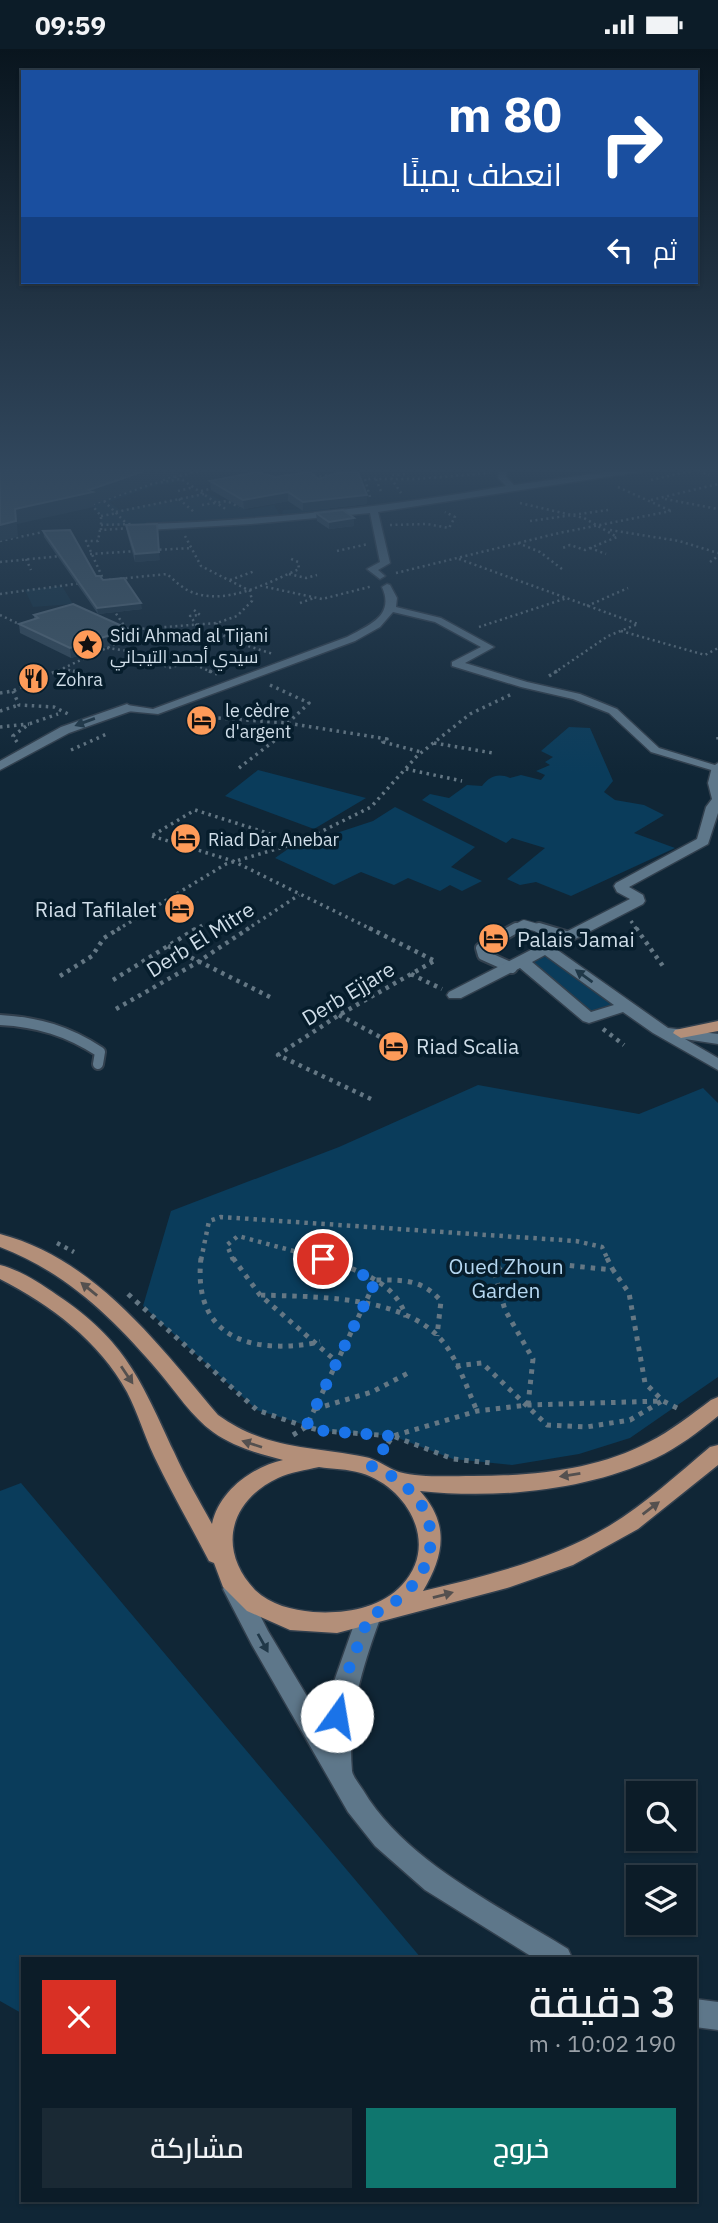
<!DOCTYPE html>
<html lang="ar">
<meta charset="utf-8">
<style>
:root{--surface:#0c1c28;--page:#1a2934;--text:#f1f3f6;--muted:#9aa1a8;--line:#2c3a45;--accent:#0f766e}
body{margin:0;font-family:"IBM Plex Sans",Cairo,sans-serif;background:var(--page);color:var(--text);direction:rtl;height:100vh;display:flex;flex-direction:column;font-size:26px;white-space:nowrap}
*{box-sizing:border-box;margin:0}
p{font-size:23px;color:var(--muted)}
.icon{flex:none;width:38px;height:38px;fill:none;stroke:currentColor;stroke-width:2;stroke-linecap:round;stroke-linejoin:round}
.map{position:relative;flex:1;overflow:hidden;direction:ltr}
.drawer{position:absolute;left:21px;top:1908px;width:676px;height:245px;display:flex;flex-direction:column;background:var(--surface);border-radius:0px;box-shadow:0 2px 5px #0004,0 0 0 2px var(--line);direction:rtl}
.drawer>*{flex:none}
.banner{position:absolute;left:21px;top:21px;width:677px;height:214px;border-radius:0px;box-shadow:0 2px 5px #0004,0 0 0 2px var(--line);direction:rtl;background:#1a4fa0;color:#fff;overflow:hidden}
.buttons{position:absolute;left:626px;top:1732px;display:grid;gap:14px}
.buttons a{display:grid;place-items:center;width:70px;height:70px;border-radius:0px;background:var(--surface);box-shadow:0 2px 5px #0004,0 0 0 2px var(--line);font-size:35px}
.pin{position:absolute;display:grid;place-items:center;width:60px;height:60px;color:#fff;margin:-30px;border:4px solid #fff;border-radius:50%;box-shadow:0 2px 7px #0007}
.me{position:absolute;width:77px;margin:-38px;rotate:13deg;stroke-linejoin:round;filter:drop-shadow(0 0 5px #0008)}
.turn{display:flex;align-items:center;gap:24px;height:147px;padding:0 21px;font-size:32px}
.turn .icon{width:91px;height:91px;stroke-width:2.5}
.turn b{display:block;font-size:49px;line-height:60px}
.then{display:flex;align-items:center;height:66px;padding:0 21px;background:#0003;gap:14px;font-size:26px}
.round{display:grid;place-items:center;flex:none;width:74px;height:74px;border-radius:0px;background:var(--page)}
.head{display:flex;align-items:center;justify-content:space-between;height:119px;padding:0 21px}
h1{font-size:42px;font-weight:600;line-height:52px}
.button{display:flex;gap:14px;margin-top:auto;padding:14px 21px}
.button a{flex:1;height:80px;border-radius:0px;background:var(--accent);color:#fff;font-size:28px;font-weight:600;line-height:80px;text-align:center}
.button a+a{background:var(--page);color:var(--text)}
.status{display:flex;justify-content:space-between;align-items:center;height:49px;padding:0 35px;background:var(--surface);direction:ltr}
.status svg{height:19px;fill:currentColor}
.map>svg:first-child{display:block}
.built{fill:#123043}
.green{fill:#0a3c5b}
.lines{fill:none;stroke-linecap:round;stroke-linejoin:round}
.service-far1-casing{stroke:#32404e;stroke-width:10}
.service-casing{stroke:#32404e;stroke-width:14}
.pedestrian-casing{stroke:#32404e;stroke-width:3}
.minor-casing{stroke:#32404e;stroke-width:3}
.tertiary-casing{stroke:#32404e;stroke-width:3}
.primary-casing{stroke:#32404e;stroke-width:3}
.path-far3{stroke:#647784;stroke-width:2.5;stroke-dasharray:2 3.5;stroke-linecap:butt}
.path-far2{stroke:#647784;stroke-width:3.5;stroke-dasharray:2.5 4.5;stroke-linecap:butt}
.path-far1{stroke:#647784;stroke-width:4.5;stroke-dasharray:3.5 5;stroke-linecap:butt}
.path{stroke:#647784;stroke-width:5;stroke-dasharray:4.5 6;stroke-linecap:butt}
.service-far1{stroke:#5e778a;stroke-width:8}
.service{stroke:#5e778a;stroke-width:10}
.pedestrian{fill:#5e778a;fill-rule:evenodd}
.minor{fill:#5e778a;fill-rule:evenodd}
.tertiary{fill:#5e778a;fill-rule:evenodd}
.primary{fill:#b38f79;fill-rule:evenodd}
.wall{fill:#344a5b}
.shaded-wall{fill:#1e3546}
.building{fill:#445a6a;stroke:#5a6e7e;stroke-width:2}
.oneway{fill:#203848}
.oneway2{fill:#54504f}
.route{stroke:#1a73e8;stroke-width:12;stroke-dasharray:0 21.6}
.labels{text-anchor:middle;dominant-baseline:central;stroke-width:7;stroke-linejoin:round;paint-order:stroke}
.far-poi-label{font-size:18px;fill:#cfdde8;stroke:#061d2c;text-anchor:start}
.poi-label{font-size:21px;fill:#cfdde8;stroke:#061d2c;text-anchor:start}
.street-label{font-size:21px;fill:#cfdde8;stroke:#061d2c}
.park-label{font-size:21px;fill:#b5d7f1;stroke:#061d2c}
</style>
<div class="status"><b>09:59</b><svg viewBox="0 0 49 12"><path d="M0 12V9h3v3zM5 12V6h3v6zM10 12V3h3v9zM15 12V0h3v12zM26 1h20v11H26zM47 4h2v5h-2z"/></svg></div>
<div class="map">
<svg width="718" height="2174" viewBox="0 0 718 2174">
<rect width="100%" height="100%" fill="#102636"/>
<!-- built -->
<path class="built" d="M170 425 184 432 154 437 109 453 120 461 206 444 221 451H229L247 461 274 456 281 468 283 461 329 459 332 466 262 473 105 477 100 475 101 467 89 453Z
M62 537 73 555 33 558 25 541Z"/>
<!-- green -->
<path class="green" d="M569 678 590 679 613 732 604 743 615 751 644 756 664 766 634 784 675 799 571 847 536 833 520 836 507 830 545 799 512 789 506 794 422 751 430 745 449 749 467 736 482 737C490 727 498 724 510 729L521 726 541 731 545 726 536 722 550 716 545 713 553 708 541 702Z
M258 721 366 749 314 780 225 747Z
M395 758 475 798 451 818 482 832 462 842 450 836 440 842 408 829 394 836 361 823 334 836 275 809 288 800 373 772Z
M541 898 622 957 587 969 517 910Z
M478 1036 639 1065 703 1039 718 1054V1328L630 1389 579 1405 512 1416 453 1410 393 1387 324 1382 257 1361 143 1257 171 1162 339 1098Z
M21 1434 421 1909H23V1965L0 1952V1442Z"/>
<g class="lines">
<defs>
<path id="service-far1" d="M513 881 524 875 545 881"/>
<path id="service" d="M539 879 569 888
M512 919 483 906 481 899 516 879
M0 971C38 973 68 982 100 1003L98 1015"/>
<path id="pedestrian" d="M499 422H507L506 428 514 436 614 422H645L378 463 390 514 378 521 385 527 380 530 367 520 380 513 370 464 251 475 147 481 143 478 147 475C268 471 387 458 506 437L498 429Z
M387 535 390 536 397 549 396 558 441 569 494 598 465 614 527 633 580 645 617 660 659 699 718 717V723L651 703 609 664 573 650 521 638 452 617V613L481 598 435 573 393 563 380 578 355 592 158 665 127 662 122 659 127 656 153 660 347 588C369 576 395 567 382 538Z"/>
<path id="minor" d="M127 655 133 659 131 662 69 684 0 721V712L61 678Z
M718 714V764L708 795 629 838 643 846 645 852 643 855 556 900 668 979 718 985V995L685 990 718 1009V1021L653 984 623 963 589 974 583 972 520 919 461 949H449L447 946 449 943 630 850 617 843 614 837 616 834 697 790 706 758 712 750 708 734 712 718ZM545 906 614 956 591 963 532 913Z"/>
<path id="tertiary" d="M235 1531 243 1533 268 1582 326 1679 331 1641 357 1567 361 1560 369 1557 377 1560 381 1567C362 1619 347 1667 352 1722 353 1728 360 1736 363 1741 405 1812 499 1857 568 1900L572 1909H534L425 1841 375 1797 348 1763 252 1596 223 1540 227 1533Z
M695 1950 718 1953V1981L695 1978Z"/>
<path id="primary" d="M718 972V982L681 989 673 984 675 981Z
M0 1185C95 1210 157 1294 218 1366 267 1401 310 1397 365 1408 377 1410 387 1419 399 1423 421 1429 450 1427 473 1427 532 1427 597 1421 649 1393 671 1382 691 1366 711 1351L718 1348V1367C698 1383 679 1398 656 1409 585 1442 497 1450 420 1442 450 1475 444 1507 423 1542 486 1527 552 1511 609 1477 645 1455 678 1425 710 1398L718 1396V1416L638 1480 573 1516 507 1539 337 1584 290 1581 247 1562 223 1538 214 1514 209 1512C191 1477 171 1443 154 1407 144 1386 138 1364 127 1343 99 1292 51 1256 0 1230V1216C20 1221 40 1234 57 1246 126 1292 141 1332 174 1403 185 1428 199 1451 212 1475 219 1442 252 1418 283 1411 259 1405 234 1398 213 1383 192 1368 176 1343 159 1323 114 1270 66 1223 0 1198ZM319 1418C332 1420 348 1420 361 1424 408 1438 440 1496 402 1536 380 1560 344 1565 313 1563 292 1561 271 1556 255 1541 217 1501 229 1452 278 1429 290 1423 306 1421 319 1418Z"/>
</defs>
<!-- service-far1 casing -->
<use href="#service-far1" class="service-far1-casing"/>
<!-- service casing -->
<use href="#service" class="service-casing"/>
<!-- pedestrian casing -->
<use href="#pedestrian" class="pedestrian-casing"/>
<!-- minor casing -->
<use href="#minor" class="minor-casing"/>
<!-- tertiary casing -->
<use href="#tertiary" class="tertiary-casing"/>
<!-- primary casing -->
<use href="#primary" class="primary-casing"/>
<!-- path-far3 -->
<path class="path-far3" d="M176 422 175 428 200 422
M698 422 709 426
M392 426 408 425
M314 428 349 423
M266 429 276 426
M391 429 401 444
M376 430 382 445
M163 431 174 427
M651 431 691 422
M150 435 181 430 227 461
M618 438 671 462
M178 442 194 438
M201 442 214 439
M370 448 365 430H417L490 424
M179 450 194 463
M665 450 718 460
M651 451 718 435
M104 452 128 476
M520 454 584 469 617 488 585 501 570 496 560 500
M91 455 101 467V481L132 479
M93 455 152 435
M202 456 227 452 239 458
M116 463 204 445
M101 467 118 464
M530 472 608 461
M101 476 134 475
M390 476 427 475 449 479 455 468 445 463
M100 481 98 492H86L104 532
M610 481 679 492 718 504
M0 492 48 482
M518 494 540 503 562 520
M590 499 606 505
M154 501 192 499
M337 502 368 495
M90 505 138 502
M26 510 31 521
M459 510 638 575
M0 513 61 507
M710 513 718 507
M396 524 559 484 671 462
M289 525 306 529 317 526
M230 531 255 522
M98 532 167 525C174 531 181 538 189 542 224 558 268 534 299 520L298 513 289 509
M266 538 322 550 373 537
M0 545 82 534
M300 554 314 549
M587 557 628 539
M113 560 127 581
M194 561 200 566 190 567 196 575 197 585
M0 566 21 576
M217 574 215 579 229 591 273 605
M479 578 567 549
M126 581 217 574 237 567 252 552 250 542 201 517 185 487
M621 582 705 606 718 599
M107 599 135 603 169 619 188 613 214 624
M63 619 78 624
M53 624 124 591
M554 624 608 587 638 575"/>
<!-- path-far2 -->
<path class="path-far2" d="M73 622 96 629
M209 622 217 625
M549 627 557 622
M270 636 309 654 288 674
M13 642 19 656 54 658 68 665
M0 644 13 642 57 622
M0 662 19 656
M191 664 204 668 287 674 387 690 383 693 421 703
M0 678 29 675
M718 688V692
M17 693 13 687 29 675 58 665
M434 694 493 704
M71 701 109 684
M239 719 274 692 287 675
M406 720 462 732
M153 786 195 761 296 793
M152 787 233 812 373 881
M631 872 637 881
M117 881 226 815 300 793 371 758 417 707 470 665 512 645
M194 881 206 874
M246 881 299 846"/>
<!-- path-far1 -->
<path class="path-far1" d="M369 879 435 912
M636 879 665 920
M168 897 272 949
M411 925 442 940
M60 927 92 907 104 889 120 879
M113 931 197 879
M116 960 198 913 249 879
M339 966 399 998
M603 980 624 996
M371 1050 278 1006 339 966 434 912
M57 1194 74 1203
M201 1211 209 1172 221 1168 576 1192 602 1198 608 1211
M233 1211 227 1196 238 1187 327 1211"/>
<!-- path -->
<path class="path" d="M201 1209C192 1291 254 1306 320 1293
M233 1209 260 1246 337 1313
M322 1209C355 1221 395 1231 406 1268
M607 1209 613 1221
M128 1245 257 1361 306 1378 324 1382 393 1387 453 1410 491 1414
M261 1246C316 1248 406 1246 444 1294 459 1314 467 1339 477 1362
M456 1317 482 1314 547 1376 586 1378 630 1371 662 1352
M528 1356 533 1310 505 1261 494 1222 502 1217 564 1216 613 1221 629 1244 645 1334 663 1352 681 1361
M315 1360 372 1343 410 1323
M293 1386 306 1378 376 1231C403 1231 422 1230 441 1252L437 1287
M382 1403 393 1387 477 1362 528 1356 662 1352"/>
<!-- service-far1 -->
<use href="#service-far1" class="service-far1"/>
<!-- service -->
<use href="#service" class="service"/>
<!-- pedestrian -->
<use href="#pedestrian" class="pedestrian"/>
<!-- minor -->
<use href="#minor" class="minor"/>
<!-- tertiary -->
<use href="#tertiary" class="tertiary"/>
<!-- primary -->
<use href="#primary" class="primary"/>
</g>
<!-- wall -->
<path class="wall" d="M275 428 319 430 367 455 303 462 288 452 244 460 211 441 210 432Z
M316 464 354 469V477L329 480 317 472Z
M126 476 160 511 135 513 127 484Z
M43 482 96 527 142 560 98 565 44 488Z
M34 566 130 590 71 609 20 584 19 575 34 570Z"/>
<!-- shaded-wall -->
<path class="shaded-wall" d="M144 422H184L94 455V458L17 475 18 488 0 492V476L15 460 89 441Z
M288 443V452L244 460 243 451Z
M367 446V455L303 462V453Z
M354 469V477L329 480V473Z
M159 503 160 511 135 513V505Z
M141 554 142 560 98 565 97 559Z
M129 580 130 590 71 609 70 599Z"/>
<!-- building -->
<path class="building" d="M0 422H144L89 441 93 443 15 460 16 472 0 476Z
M257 423 275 428 310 423 319 430 337 424 358 423 367 446 303 453 288 443 243 451 210 432Z
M343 461 354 469 329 473 316 464Z
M157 475 159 503 135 505 126 476Z
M70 481 96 527H100L103 531 124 529 141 554 97 559 43 482Z
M73 555 129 580 70 599 19 575 38 569 34 566Z"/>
<!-- one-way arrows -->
<defs><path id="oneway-solid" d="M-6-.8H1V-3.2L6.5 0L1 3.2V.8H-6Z" transform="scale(1.75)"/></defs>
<g class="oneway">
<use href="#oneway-solid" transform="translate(85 673) rotate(160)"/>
<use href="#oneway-solid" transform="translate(584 927) rotate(-144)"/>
<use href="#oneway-solid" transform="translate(263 1594) rotate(61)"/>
</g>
<g class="oneway2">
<use href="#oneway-solid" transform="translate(89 1240) rotate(-141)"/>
<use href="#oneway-solid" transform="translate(127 1326) rotate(56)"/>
<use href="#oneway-solid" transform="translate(252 1395) rotate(-162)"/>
<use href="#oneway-solid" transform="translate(570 1426) rotate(171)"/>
<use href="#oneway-solid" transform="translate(651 1459) rotate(-37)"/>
<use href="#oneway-solid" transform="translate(443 1546) rotate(-15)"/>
</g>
<!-- sky -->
<linearGradient id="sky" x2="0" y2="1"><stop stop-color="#09151e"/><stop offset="0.58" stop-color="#31475d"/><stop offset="1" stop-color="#31475d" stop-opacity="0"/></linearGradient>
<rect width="718" height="726" fill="url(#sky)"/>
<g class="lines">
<!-- route -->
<path class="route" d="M323 1210 376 1231 306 1378 324 1382 393 1387 371 1417C454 1449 448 1534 369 1567L345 1630 337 1667"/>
</g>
<!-- icons -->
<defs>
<symbol id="sight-disc" viewBox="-11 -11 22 22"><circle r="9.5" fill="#fe9b59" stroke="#061d2c"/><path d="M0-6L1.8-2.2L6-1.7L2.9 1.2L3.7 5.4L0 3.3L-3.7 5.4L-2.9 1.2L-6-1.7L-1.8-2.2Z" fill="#111"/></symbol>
<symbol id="restaurant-disc" viewBox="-11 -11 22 22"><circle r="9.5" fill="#fe9b59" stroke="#061d2c"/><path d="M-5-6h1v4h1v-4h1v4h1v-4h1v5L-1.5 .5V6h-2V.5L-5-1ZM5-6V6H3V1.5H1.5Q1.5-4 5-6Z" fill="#111"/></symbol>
<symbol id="hotel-disc" viewBox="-11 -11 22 22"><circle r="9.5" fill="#fe9b59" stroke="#061d2c"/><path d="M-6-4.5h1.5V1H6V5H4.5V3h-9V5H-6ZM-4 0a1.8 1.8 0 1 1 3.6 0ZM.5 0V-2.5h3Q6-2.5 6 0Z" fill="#111"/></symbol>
</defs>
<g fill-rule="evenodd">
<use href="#sight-disc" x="70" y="578" width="35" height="35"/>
<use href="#restaurant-disc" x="16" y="612" width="35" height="35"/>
<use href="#hotel-disc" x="184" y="654" width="35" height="35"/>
<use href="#hotel-disc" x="168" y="772" width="35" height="35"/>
<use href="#hotel-disc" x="162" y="842" width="35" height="35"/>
<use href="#hotel-disc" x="476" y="872" width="35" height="35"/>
<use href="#hotel-disc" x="376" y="980" width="35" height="35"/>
</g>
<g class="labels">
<!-- far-poi labels -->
<g class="far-poi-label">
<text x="110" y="586">Sidi Ahmad al Tijani<tspan x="110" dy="21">سيدي أحمد التيجاني</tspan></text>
<text x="56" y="630">Zohra</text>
<text x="225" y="661">le cèdre<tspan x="225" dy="21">d'argent</tspan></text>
<text x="208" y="790">Riad Dar Anebar</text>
</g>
<!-- poi labels -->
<g class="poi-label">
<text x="157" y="860" text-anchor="end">Riad Tafilalet</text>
<text x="517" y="890">Palais Jamai</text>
<text x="416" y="997">Riad Scalia</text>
</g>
<!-- street labels -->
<g class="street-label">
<text transform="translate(200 890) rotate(-32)">Derb El Mitre</text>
<text transform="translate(348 944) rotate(-31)">Derb Ejjare</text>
</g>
<!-- park labels -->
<g class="park-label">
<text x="506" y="1217">Oued Zhoun<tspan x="506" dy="24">Garden</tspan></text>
</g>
</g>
</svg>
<div class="buttons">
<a><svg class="icon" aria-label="search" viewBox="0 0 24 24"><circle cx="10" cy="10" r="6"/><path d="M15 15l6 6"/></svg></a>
<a><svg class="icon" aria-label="layers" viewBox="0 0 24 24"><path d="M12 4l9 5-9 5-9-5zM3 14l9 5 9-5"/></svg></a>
</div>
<div class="pin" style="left:323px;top:1210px;background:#d93025"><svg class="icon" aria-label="arrive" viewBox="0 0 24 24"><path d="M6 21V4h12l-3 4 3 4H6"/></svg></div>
<svg class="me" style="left:337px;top:1667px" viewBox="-20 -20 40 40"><circle r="19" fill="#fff"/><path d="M0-13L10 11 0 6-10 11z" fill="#1a73e8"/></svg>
<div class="banner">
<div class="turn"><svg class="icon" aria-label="right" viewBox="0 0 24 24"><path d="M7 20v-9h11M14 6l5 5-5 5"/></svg><div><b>80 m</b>انعطف يمينًا</div></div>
<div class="then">ثم<svg class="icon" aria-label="left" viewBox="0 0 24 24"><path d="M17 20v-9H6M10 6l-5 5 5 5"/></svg></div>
</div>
<section class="drawer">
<div class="head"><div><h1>3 دقيقة</h1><p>190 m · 10:02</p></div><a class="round" style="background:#d93025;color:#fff"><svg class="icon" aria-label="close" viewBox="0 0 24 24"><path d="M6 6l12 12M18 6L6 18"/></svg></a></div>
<div class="button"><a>خروج</a><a>مشاركة</a></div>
</section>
</div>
